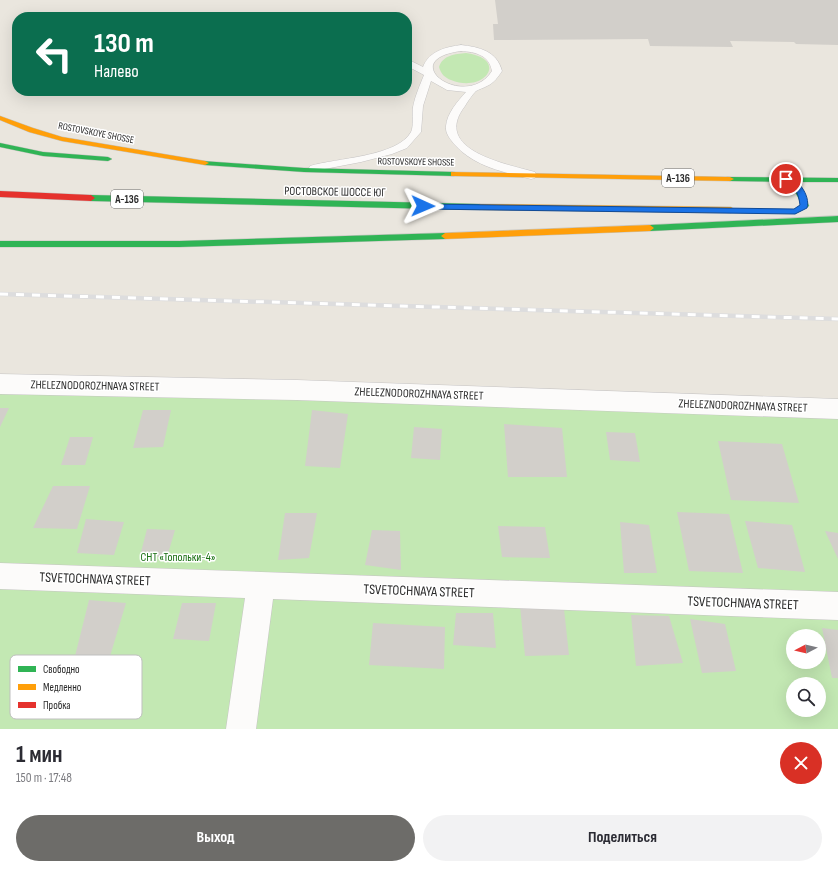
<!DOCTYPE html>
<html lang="ru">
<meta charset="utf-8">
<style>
:root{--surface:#fff;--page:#f2f2f3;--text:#2b2b33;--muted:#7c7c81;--accent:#6d6c69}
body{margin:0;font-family:"Sofia Sans Condensed",sans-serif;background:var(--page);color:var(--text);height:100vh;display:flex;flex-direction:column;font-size:15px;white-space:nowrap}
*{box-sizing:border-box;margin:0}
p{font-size:13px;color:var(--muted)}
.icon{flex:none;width:22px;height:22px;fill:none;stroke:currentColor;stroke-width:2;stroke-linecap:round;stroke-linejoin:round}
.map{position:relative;height:729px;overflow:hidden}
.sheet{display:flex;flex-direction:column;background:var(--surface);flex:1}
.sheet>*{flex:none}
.top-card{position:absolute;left:12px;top:12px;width:400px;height:84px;border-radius:16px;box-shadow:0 4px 16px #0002;background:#0b6e4f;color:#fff;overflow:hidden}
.needle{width:26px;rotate:263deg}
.controls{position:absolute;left:786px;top:629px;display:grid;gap:8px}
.controls a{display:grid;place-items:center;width:40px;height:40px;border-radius:50%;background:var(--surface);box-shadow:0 4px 16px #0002;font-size:20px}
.pin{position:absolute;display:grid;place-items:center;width:34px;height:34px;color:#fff;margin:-17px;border:2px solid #fff;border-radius:50%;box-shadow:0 1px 4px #0007}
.me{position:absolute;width:44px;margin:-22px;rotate:91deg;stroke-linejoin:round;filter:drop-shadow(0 0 3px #0008)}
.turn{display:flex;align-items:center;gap:14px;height:84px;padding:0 16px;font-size:18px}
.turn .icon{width:52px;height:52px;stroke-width:2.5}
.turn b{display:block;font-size:28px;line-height:34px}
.round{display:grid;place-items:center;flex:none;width:42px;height:42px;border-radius:21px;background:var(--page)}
.head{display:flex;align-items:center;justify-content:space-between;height:68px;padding:0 16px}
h1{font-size:24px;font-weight:700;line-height:30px}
.cta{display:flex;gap:8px;margin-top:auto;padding:8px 16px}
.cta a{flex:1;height:46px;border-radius:24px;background:var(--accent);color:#fff;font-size:16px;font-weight:700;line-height:46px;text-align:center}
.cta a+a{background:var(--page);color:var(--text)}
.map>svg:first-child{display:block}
.green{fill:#c3e8b3;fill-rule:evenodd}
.building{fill:#d2cfca}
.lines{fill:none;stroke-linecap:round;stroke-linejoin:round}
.lane-casing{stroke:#c6c4c4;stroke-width:1}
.street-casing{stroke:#c6c4c4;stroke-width:1}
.fast-casing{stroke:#c5c4c0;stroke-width:1}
.slow-casing{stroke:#c5c4c0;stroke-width:1}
.jam-casing{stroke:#c5c4c0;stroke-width:1}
.lane{fill:#fcfbfa;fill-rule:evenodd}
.street{fill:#fcfbfa;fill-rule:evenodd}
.fast{fill:#30b455;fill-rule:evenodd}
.slow{fill:#ff9f0a;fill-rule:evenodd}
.jam{fill:#e5322d;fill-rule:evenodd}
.rail-casing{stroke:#ddddde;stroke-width:4.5}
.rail{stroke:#fff;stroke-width:3;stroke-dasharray:8;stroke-linecap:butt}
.route{fill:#1a73e8;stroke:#114b97}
.labels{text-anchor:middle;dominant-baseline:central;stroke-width:3;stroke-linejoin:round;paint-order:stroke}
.far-street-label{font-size:10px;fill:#2a2a2a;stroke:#fff}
.shield{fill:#fff;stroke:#6a6a6a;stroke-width:1}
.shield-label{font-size:11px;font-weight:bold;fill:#2a2a2a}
.street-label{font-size:12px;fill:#2a2a2a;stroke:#fff}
.park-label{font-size:12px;fill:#196f12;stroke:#fff}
.near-street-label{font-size:14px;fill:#2a2a2a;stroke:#fff}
.key{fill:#fff;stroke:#bfbfbf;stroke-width:1}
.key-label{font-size:11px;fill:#2a2a2a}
</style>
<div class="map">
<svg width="838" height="729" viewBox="0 0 838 729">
<rect width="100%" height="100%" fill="#eae6de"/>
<!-- green -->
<path class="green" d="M466 53C510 59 484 94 451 80 445 78 441 74 439 67 443 55 455 54 466 53Z
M0 374 297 390 838 399V729H0ZM793 636H819V662H793ZM793 684H819V710H793Z"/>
<!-- building -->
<path class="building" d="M495 0H838V45L796 44 794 42 730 41 733 47 650 46 648 39 494 40 493 24H498Z
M0 408H9L0 427Z
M143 410H171L163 447 133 448Z
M312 410 348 414 340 468 305 466Z
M504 424 562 428 567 477H508Z
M414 427 442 429 440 460 411 458Z
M606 432 635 433 640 462 610 460Z
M70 437H93L85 465H61Z
M718 441 782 444 799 503 731 500Z
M53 486H90L77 529 33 528Z
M677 512 729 514 743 573 689 571Z
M285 513H317L309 558 278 560Z
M86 519 124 522 114 555 77 553Z
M745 521 792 525 805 572 758 568Z
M620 522 649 525 657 573H624Z
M498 526 545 527 550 558 502 557Z
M147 529 175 530 167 557 140 556Z
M372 530 400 531 401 570 365 565Z
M825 531 838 533V559Z
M89 600 126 603 108 663 73 664Z
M182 603H216L209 641 173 639Z
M520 606 564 609 569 655 525 656Z
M456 613H493L496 648 453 645Z
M631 615 669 616 683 663 636 666Z
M690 619 725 624 736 671 702 673Z
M373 623 445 627 444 669 369 665Z
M822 628 838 630V678H832Z"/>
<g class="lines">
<defs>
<path id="lane" d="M461 45C479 47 497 51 502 71 498 77 494 83 487 86 484 88 479 89 476 91 472 95 468 101 465 106 431 150 506 164 535 172L536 175 535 178 531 179C504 172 475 167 455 145 451 140 445 134 446 126 447 113 458 101 466 92L447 90 431 81 423 106 421 132 407 148 392 154 361 162 314 171 310 170 309 168 310 166C336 158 397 157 411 132 414 126 412 114 413 107 415 96 420 85 424 75L407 66V59L423 67C429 51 446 47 461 45ZM461 51C476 52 489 55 492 71 466 112 393 60 461 51Z"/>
<path id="street" d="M0 374 297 380 838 399V419L297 400 0 394Z
M0 563 838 592V620L273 599 256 729H226L245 598 0 589Z"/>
<path id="fast" d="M0 143 43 152 108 157 112 159 108 161 43 156 0 147Z
M202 161 304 168 454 172 458 174 454 176 304 172 205 165 201 163Z
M727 177 838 178V182H795L804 194 809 206 795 214 791 211 801 205C798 195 793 188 785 182L730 181 726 179Z
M91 195 480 204 484 207 480 210 91 201 87 198Z
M838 216V222L650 231 646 228 650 225Z
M445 233 449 236 445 239 179 247H0V241H179Z"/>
<path id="slow" d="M0 116 33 128 62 137 205 161 209 163 205 165 62 141 29 132 0 120Z
M451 172 730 177 734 179 730 181 454 176H451Z
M480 204 731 207 735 210 731 213 480 210 476 207Z
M650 225 654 228 650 231 445 239 441 236 445 233Z"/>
<path id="jam" d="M0 191 91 195 95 198 91 201 0 197Z"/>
</defs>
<!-- lane casing -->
<use href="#lane" class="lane-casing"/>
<!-- street casing -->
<use href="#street" class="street-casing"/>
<!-- fast casing -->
<use href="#fast" class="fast-casing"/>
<!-- slow casing -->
<use href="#slow" class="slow-casing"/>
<!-- jam casing -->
<use href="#jam" class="jam-casing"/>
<!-- lane -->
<use href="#lane" class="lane"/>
<!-- street -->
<use href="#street" class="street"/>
<!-- fast -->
<use href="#fast" class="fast"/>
<!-- slow -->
<use href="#slow" class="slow"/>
<!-- jam -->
<use href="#jam" class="jam"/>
<defs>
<path id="rail" d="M0 294 838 319"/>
</defs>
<!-- rail casing -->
<use href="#rail" class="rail-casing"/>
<!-- rail -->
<use href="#rail" class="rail"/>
</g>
<!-- route -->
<path class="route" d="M783 177C797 175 811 196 807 208L795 214 423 209 419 206 423 204 794 209 800 205C798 190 795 189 783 181Z"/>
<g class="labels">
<!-- far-street labels -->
<g class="far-street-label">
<text transform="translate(96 133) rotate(11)">ROSTOVSKOYE SHOSSE</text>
<text transform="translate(416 162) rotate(1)">ROSTOVSKOYE SHOSSE</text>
</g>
<!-- shield labels -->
<g class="shield">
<rect x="662" y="169" width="32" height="18" rx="3"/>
<rect x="111" y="190" width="32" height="18" rx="3"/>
</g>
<g class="shield-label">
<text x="678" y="178">А-136</text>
<text x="127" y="199">А-136</text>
</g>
<!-- street labels -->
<g class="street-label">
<text transform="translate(335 192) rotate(1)">РОСТОВСКОЕ ШОССЕ ЮГ</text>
<text transform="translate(95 386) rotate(1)">ZHELEZNODOROZHNAYA STREET</text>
<text transform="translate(419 394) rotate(2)">ZHELEZNODOROZHNAYA STREET</text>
<text transform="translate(743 406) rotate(2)">ZHELEZNODOROZHNAYA STREET</text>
</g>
<!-- park labels -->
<g class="park-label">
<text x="178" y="557">СНТ «Топольки-4»</text>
</g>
<!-- near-street labels -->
<g class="near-street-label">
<text transform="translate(95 579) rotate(2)">TSVETOCHNAYA STREET</text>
<text transform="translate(419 591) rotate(2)">TSVETOCHNAYA STREET</text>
<text transform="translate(743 603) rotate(2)">TSVETOCHNAYA STREET</text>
</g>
</g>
<!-- legend -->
<rect x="10" y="655" width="132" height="64" rx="6" class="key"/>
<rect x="18" y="666" width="18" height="6" fill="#30b455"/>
<rect x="18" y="684" width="18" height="6" fill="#ff9f0a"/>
<rect x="18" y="702" width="18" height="6" fill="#e5322d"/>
<g class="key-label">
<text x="43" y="673">Свободно</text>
<text x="43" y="691">Медленно</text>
<text x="43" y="709">Пробка</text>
</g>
</svg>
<div class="controls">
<a><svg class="needle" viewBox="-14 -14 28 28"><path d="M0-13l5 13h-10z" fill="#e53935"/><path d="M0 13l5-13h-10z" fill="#7c7c81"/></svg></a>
<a><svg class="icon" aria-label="search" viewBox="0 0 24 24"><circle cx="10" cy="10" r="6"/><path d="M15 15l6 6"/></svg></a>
</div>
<div class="pin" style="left:786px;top:179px;background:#d93025"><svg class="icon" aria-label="arrive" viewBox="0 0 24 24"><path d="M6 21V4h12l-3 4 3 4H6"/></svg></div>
<svg class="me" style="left:423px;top:206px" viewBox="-20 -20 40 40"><path d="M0-17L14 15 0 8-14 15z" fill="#1a73e8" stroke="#fff" stroke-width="4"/></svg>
<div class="top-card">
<div class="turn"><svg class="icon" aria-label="left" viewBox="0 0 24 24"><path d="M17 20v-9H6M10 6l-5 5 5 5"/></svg><div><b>130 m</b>Налево</div></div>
</div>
</div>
<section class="sheet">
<div class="head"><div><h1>1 мин</h1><p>150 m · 17:48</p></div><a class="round" style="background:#d93025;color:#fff"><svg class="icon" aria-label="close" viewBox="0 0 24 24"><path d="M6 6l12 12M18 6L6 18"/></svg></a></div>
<div class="cta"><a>Выход</a><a>Поделиться</a></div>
</section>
